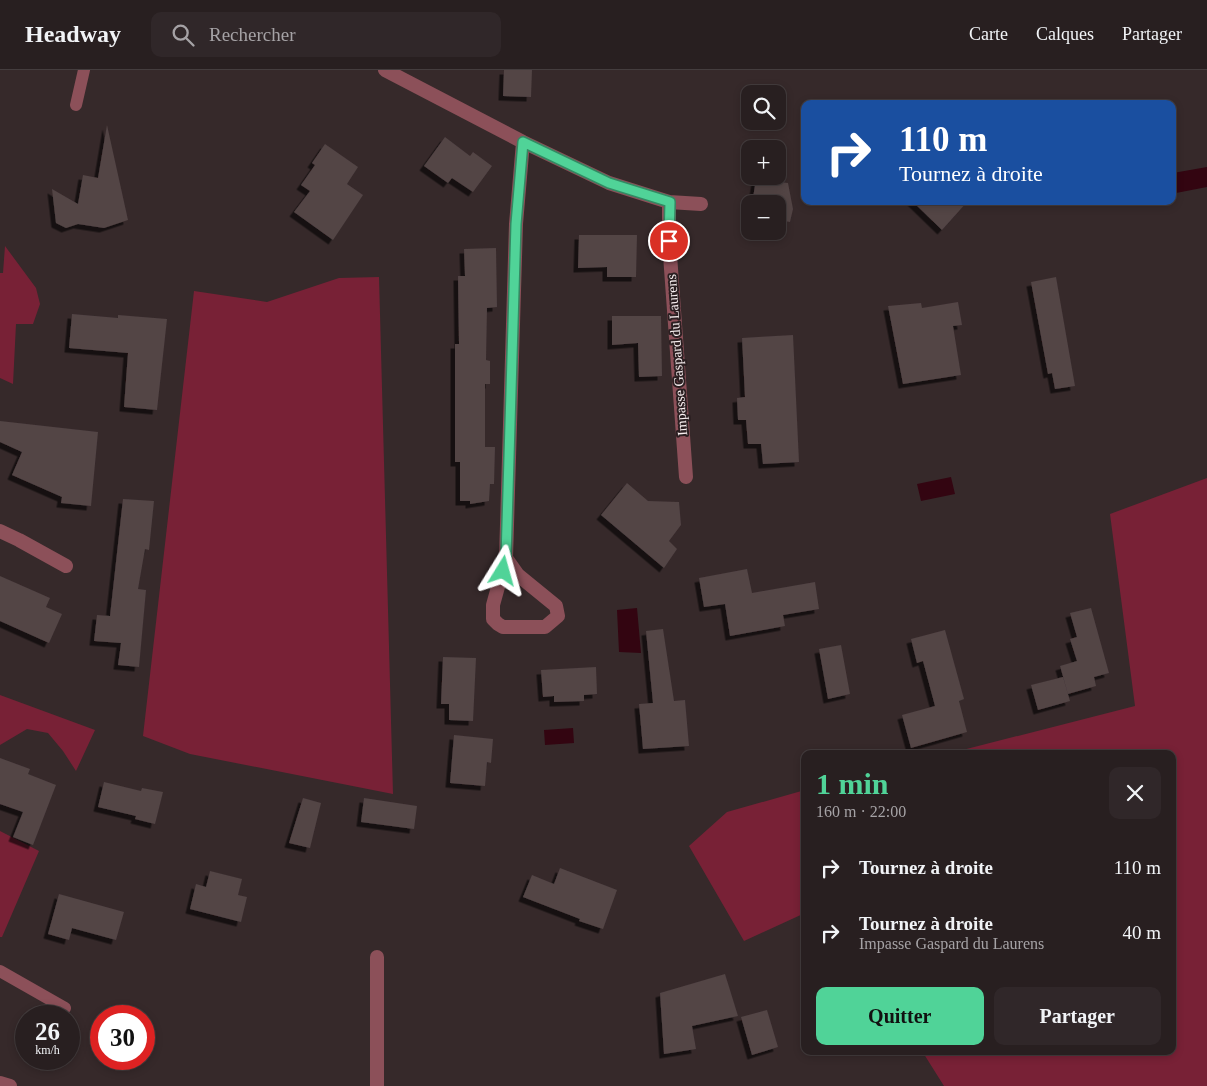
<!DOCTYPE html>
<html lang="fr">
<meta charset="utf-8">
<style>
:root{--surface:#281f20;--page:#302729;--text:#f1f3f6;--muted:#a5a2a5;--line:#443d3e;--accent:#50d398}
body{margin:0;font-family:"Times New Roman",serif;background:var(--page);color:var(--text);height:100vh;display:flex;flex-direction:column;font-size:19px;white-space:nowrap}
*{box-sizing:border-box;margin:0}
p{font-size:16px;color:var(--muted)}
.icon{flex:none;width:28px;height:28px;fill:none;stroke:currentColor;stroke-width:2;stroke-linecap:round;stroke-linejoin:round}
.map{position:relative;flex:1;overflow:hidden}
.drawer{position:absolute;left:801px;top:680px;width:375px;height:305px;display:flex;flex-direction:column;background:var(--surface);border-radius:10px;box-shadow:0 2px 8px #0003,0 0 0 1px var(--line)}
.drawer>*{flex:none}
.banner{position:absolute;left:801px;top:30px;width:375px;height:105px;border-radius:10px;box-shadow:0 2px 8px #0003,0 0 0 1px var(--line);background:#1a4fa0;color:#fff;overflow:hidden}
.buttons{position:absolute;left:741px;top:15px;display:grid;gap:10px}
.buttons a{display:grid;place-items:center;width:45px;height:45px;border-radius:10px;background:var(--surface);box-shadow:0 2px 8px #0003,0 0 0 1px var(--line);font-size:25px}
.speed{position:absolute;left:15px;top:935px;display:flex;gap:10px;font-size:25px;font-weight:700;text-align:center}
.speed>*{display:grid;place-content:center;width:65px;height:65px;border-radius:50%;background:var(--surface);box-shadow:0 2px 8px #0003,0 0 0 1px var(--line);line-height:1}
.speed small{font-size:12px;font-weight:400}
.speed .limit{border:8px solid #d22;background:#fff;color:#111}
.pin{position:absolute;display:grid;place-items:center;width:42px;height:42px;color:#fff;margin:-21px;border:2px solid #fff;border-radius:50%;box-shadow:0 1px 5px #0007}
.me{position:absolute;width:55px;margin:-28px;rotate:8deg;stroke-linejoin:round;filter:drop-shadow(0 0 4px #0008)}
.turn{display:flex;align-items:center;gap:18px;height:105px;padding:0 15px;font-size:22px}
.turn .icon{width:65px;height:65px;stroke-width:2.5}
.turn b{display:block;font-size:35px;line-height:42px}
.round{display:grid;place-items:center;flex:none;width:52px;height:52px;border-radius:10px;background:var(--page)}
.overview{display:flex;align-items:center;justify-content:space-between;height:85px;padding:0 15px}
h1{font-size:30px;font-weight:800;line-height:38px;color:var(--accent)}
.action{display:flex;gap:10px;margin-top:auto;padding:10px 15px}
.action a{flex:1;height:58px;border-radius:10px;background:var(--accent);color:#111;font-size:20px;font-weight:800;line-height:58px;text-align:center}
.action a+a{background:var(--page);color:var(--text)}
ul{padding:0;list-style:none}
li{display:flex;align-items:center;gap:15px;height:65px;padding:0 15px}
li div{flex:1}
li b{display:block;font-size:19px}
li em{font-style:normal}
header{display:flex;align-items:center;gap:30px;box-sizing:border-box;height:70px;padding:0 25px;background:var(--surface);border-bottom:1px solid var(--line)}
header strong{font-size:24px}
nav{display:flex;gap:28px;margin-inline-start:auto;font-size:18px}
.search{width:350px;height:45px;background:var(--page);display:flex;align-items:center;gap:12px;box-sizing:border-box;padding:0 18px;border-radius:10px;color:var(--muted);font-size:19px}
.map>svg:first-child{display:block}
.green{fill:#782136}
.water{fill:#330511}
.building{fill:#524445;filter:url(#shadow)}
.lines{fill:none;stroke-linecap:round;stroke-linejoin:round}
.service{stroke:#8c5059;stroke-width:12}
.minor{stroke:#8c5059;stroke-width:14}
.route-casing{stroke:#348963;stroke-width:12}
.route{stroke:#50d398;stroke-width:9}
.labels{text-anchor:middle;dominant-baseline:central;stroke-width:4;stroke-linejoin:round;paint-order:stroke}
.street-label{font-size:14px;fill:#f9f0f1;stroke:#2b1f21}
</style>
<header>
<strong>Headway</strong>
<div class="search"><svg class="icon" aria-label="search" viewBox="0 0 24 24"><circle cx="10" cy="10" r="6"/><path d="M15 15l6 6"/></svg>Rechercher</div>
<nav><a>Carte</a><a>Calques</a><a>Partager</a></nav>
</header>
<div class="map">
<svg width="1207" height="1016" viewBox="0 0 1207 1016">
<defs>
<filter id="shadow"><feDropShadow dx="-4.5" dy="4.5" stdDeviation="0" flood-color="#0009"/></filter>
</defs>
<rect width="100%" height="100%" fill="#36292a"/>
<!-- green -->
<path class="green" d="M5 176 36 218 40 234 33 254H16L13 314 0 308V203H3Z
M379 207 393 724 190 684 143 666 194 221 267 232 339 208Z
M1207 408V1016H944L922 981H1172V684H947L1135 636 1110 444Z
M0 625 95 660 76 701 63 681 48 663 27 659 0 675Z
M805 720V843L744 871 689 776 727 742Z
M0 761 39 781 2 867H0Z"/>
<!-- water -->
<path class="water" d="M1207 97V117L1176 123 1173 103Z
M951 407 955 424 921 431 917 414Z
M637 538 641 583 619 582 617 540Z
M573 658 574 673 545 675 544 660Z"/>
<!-- building -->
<path class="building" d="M504 0H532L531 27 503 26Z
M107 55 128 150 104 158 78 154 66 158 56 153 52 119 78 134 83 105 98 108Z
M445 67 470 86 473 82 492 96 473 122 452 108 448 113 424 96Z
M325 74 358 97 347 114 363 125 333 170 294 142 310 121 301 115 315 95 312 93Z
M756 109 788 113 793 139 790 152 778 150V134H752Z
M912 131H968L942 160Z
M579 165H637L636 207H607V197L578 198Z
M496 178 497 237 487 238 486 290 490 291V314H485V377H495L494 414H490L489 431 470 434V431H460V392H455V274H459L458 206H465L464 179Z
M1056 207 1075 316 1055 319 1052 303 1048 304 1031 212Z
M958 232 962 255 953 256 961 305 903 314 888 236 921 233 922 238Z
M72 244 118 248V245L167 249 157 340 124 337 128 283 69 278Z
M612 246H661L662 306 639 307 638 273 612 275Z
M793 265 799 392 763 394 761 374H748L746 350H738L737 328 745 327 742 268Z
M0 351 98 362 91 436 61 433 62 427 12 405 22 382 0 372Z
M627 413 648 431 679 432 681 455 669 471 677 479 664 498 601 445Z
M123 429 154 431 149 480 145 479 138 519 146 520 139 597 118 595 121 573 94 571 97 545 110 546Z
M747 499 752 523 815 512 819 539 783 545 785 556 730 566 725 534 704 537 699 508Z
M0 506 50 528 46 537 62 544 49 573 0 551Z
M1091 538 1109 603 1094 607 1096 616 1068 624 1060 596 1077 591 1070 569 1077 567 1070 543Z
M663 559 674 631 685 630 689 676 643 679 639 634 653 633 646 561Z
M945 560 964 629 959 631 967 662 911 678 902 645 935 636 923 591 917 593 911 569Z
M841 575 850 624 828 629 819 579Z
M443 587 476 588 473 651 449 650V634H441Z
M596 597 597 624 584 625V631L554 632V626L543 627 541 600Z
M1063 607 1070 631 1038 640 1031 615Z
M454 665 493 669 491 693 487 692 485 716 450 713Z
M0 688 30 699 28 704 56 715 33 775 13 767 23 742 0 734Z
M104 712 141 721 142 718 163 722 155 754 135 749 136 746 98 737Z
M303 728 321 733 310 778 289 773Z
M364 728 417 736 414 759 361 752Z
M560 798 617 820 603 859 579 851 580 849 523 827 532 805 554 814Z
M210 801 242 809 238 825 247 827 241 852 190 839 196 814 206 817Z
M59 824 124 842 116 870 72 858 69 870 48 864Z
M725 904 738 946 692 956 696 979 664 984 660 923Z
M767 940 778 977 752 985 741 947Z"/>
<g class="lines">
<!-- service -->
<path class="service" d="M76 35 84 0
M0 901 65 938"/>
<!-- minor -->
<path class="minor" d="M385 0 523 72 609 113 669 132 701 134
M669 132V171L686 407
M0 461 19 470 66 496
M506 488 518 505 556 536 558 546 545 557H503L498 554 493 549V535L506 488 516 154 523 72
M0 1013 10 1016
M377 1016V887"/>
</g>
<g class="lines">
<defs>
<path id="route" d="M503 501 506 488 516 154 523 72 609 113 670 132 669 171"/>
</defs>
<!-- route casing -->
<use href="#route" class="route-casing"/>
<!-- route -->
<use href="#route" class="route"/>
</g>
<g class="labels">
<!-- street labels -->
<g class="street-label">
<text transform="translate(677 285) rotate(-94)">Impasse Gaspard du Laurens</text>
</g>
</g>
</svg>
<div class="buttons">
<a><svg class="icon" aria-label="search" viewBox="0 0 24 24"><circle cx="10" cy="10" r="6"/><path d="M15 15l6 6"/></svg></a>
<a>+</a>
<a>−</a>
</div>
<div class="speed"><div>26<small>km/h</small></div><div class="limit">30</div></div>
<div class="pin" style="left:669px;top:171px;background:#d93025"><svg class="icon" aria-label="arrive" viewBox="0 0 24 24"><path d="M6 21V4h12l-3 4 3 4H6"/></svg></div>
<svg class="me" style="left:503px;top:501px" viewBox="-20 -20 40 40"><path d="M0-17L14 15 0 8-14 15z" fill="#50d398" stroke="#fff" stroke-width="4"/></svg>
<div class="banner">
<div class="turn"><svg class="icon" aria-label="right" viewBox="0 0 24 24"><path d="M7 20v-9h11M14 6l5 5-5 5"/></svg><div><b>110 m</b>Tournez à droite</div></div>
</div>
<section class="drawer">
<div class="overview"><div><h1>1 min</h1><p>160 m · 22:00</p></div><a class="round"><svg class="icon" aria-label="close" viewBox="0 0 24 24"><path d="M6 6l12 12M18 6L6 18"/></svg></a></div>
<ul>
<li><svg class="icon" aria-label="right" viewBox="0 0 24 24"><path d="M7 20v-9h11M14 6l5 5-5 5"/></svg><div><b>Tournez à droite</b></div><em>110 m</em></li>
<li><svg class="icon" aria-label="right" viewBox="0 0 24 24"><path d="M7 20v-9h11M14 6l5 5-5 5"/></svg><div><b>Tournez à droite</b><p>Impasse Gaspard du Laurens</p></div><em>40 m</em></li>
</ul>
<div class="action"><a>Quitter</a><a>Partager</a></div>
</section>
</div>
